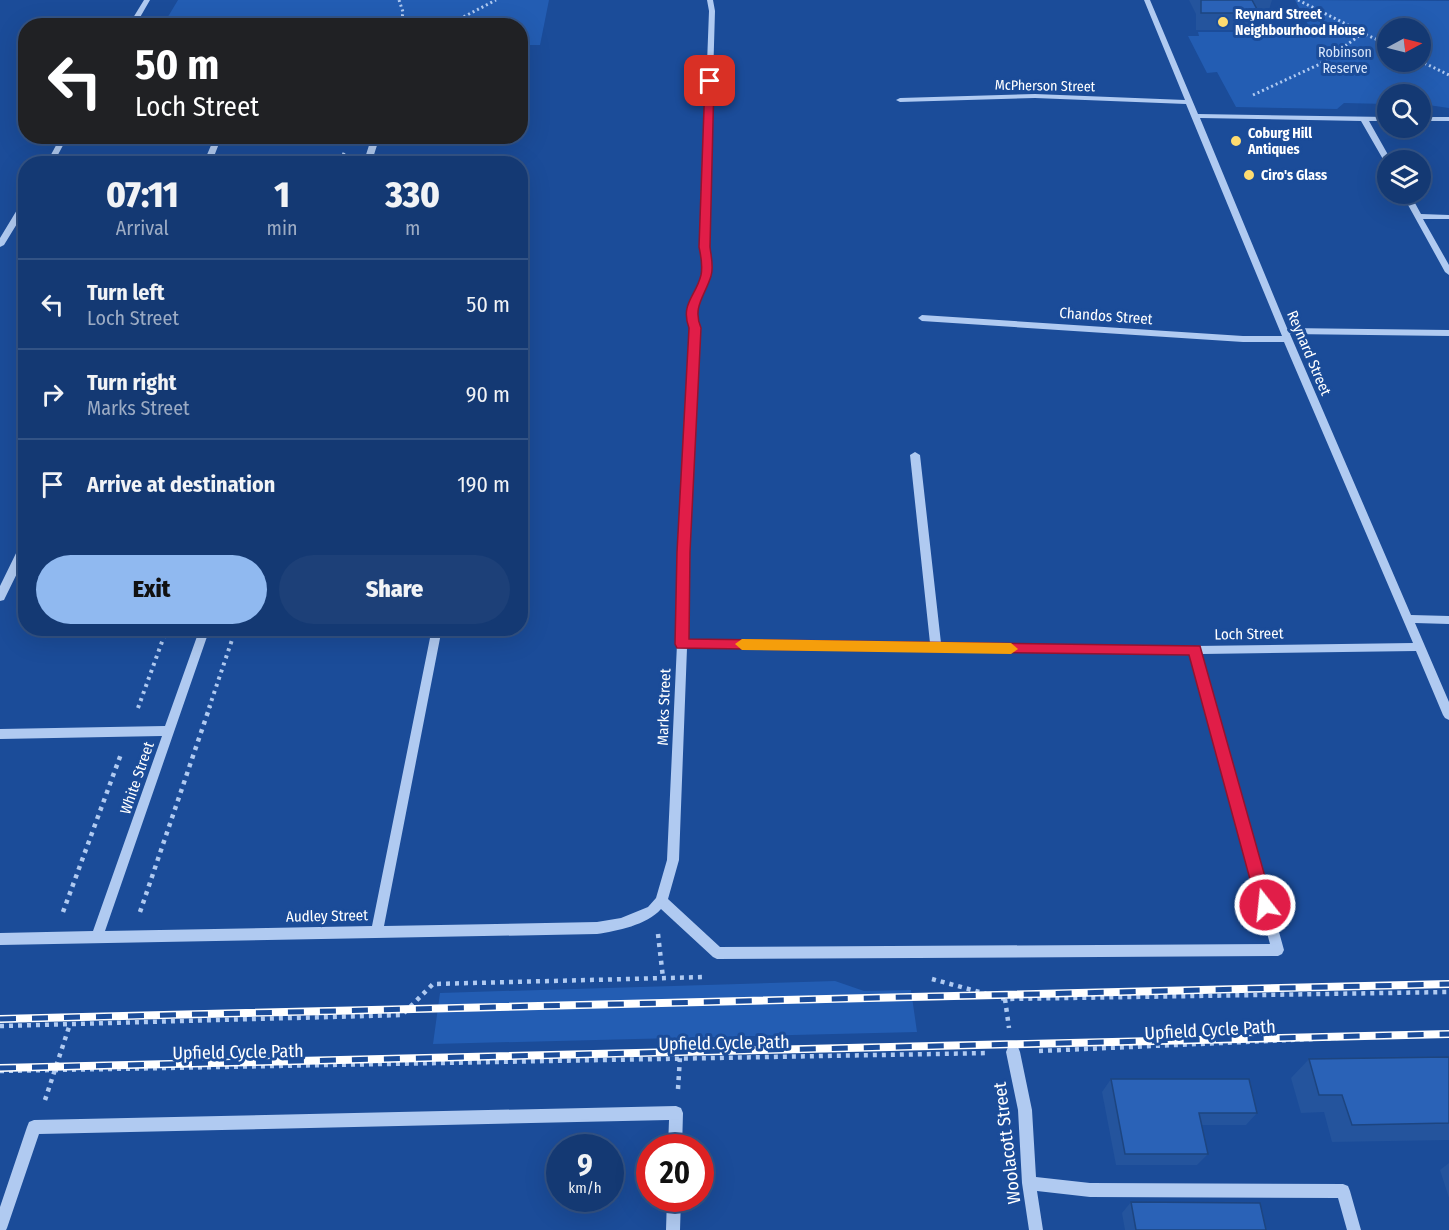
<!DOCTYPE html>
<style>
:root{--surface:#143973;--page:#1d4078;--text:#f1f3f6;--muted:#9dacc4;--line:#335385;--accent:#90b9f0}
body{margin:0;font-family:"Fira Sans Condensed",sans-serif;background:var(--page);color:var(--text);height:100vh;display:flex;flex-direction:column;font-size:22px;white-space:nowrap}
*{box-sizing:border-box;margin:0}
p{font-size:20px;color:var(--muted)}
.icon{flex:none;width:33px;height:33px;fill:none;stroke:currentColor;stroke-width:2;stroke-linecap:round;stroke-linejoin:round}
.map{position:relative;flex:1;overflow:hidden}
.details{position:absolute;left:18px;top:156px;width:510px;height:480px;display:flex;flex-direction:column;background:var(--surface);border-radius:24px;box-shadow:0 6px 24px #0002,0 0 0 2px var(--line)}
.details>*{flex:none}
.hud{position:absolute;left:18px;top:18px;width:510px;height:126px;border-radius:24px;box-shadow:0 6px 24px #0002,0 0 0 2px var(--line);background:#202124;color:#fff;overflow:hidden}
.needle{width:39px;rotate:83deg}
.fabs{position:absolute;left:1377px;top:18px;display:grid;gap:12px}
.fabs a{display:grid;place-items:center;width:54px;height:54px;border-radius:50%;background:var(--surface);box-shadow:0 6px 24px #0002,0 0 0 2px var(--line);font-size:30px}
.speed{position:absolute;left:546px;top:1134px;display:flex;gap:12px;font-size:30px;font-weight:700;text-align:center}
.speed>*{display:grid;place-content:center;width:78px;height:78px;border-radius:50%;background:var(--surface);box-shadow:0 6px 24px #0002,0 0 0 2px var(--line);line-height:1}
.speed small{font-size:15px;font-weight:400}
.speed .limit{border:9px solid #d22;background:#fff;color:#111}
.pin{position:absolute;display:grid;place-items:center;width:51px;height:51px;color:#fff;margin:-26px;border-radius:12px;box-shadow:0 3px 9px #0006}
.me{position:absolute;width:66px;margin:-33px;rotate:344deg;stroke-linejoin:round;filter:drop-shadow(0 0 4px #0008)}
.turn{display:flex;align-items:center;gap:21px;height:126px;padding:0 18px;font-size:27px}
.turn .icon{width:78px;height:78px;stroke-width:2.5}
.turn b{display:block;font-size:42px;line-height:51px}
.eta{display:flex;justify-content:space-evenly;align-items:center;height:102px;text-align:center}
.eta b{font-size:36px;font-weight:800;line-height:42px}
.cta{display:flex;gap:12px;margin-top:auto;padding:12px 18px}
.cta a{flex:1;height:69px;border-radius:36px;background:var(--accent);color:#111;font-size:24px;font-weight:800;line-height:69px;text-align:center}
.cta a+a{background:var(--page);color:var(--text)}
ul{padding:0;list-style:none}
li{display:flex;align-items:center;gap:18px;height:90px;padding:0 18px;border-top:2px solid var(--line)}
li div{flex:1}
li b{display:block;font-size:22px}
li em{font-style:normal}
.map>svg:first-child{display:block}
.green{fill:#235db3;fill-rule:evenodd}
.lines{fill:none;stroke-linecap:round;stroke-linejoin:round}
.path-far2{stroke:#b0caf1;stroke-width:3;stroke-dasharray:2 3;stroke-linecap:butt}
.path-far1{stroke:#b0caf1;stroke-width:4;stroke-dasharray:3 4.5;stroke-linecap:butt}
.path{stroke:#b0caf1;stroke-width:4.5;stroke-dasharray:4 5;stroke-linecap:butt}
.minor{fill:#b0caf1;fill-rule:evenodd}
.rail-casing{stroke:#fff;stroke-width:8}
.rail{stroke:#1b4c99;stroke-width:5;stroke-dasharray:16;stroke-linecap:butt}
.wall{fill:#24549d}
.building{fill:#2a62b7;stroke:#1d4580;stroke-width:1.5}
.route{fill:#e11d48;stroke:#92132f;stroke-width:1.5}
.slow{fill:#f59e0b}
.poi-dot{fill:#ffdc70;stroke:#1b4c99;stroke-width:2}
.labels{text-anchor:middle;dominant-baseline:central;stroke-width:6;stroke-linejoin:round;paint-order:stroke}
.far-poi-label{font-size:14px;font-weight:bold;fill:#fff;stroke:#1b4c99;text-anchor:start}
.far-park-label{font-size:14px;fill:#d7e6fc;stroke:#1b4c99}
.far-street-label{font-size:14px;fill:#fff;stroke:#1b4c99}
.street-label{font-size:15px;fill:#fff;stroke:#1b4c99}
.near-street-label{font-size:18px;fill:#fff;stroke:#1b4c99}
</style>
<div class="map">
<svg width="1449" height="1230" viewBox="0 0 1449 1230">
<rect width="100%" height="100%" fill="#1b4c99"/>
<!-- green -->
<path class="green" d="M178 0H549L540 45H521L520 26 163 25Z
M1295 0 1449 1V108L1421 104 1420 94H1388L1387 104 1344 103 1337 109 1236 107 1217 72 1207 73 1188 36H1199L1198 32H1312ZM1388 28H1420V62H1388Z
M835 981 864 991 911 990 917 1032 433 1044 440 993Z"/>
<g class="lines">
<!-- path-far2 -->
<path class="path-far2" d="M399 0 403 12 401 26
M1298 0 1362 32
M446 26 496 0
M1420 61 1449 75
M1253 95 1320 64 1363 33 1388 45
M340 164 345 150"/>
<!-- path-far1 -->
<path class="path-far1" d="M138 708 167 628
M209 708 236 628"/>
<!-- path -->
<path class="path" d="M63 912 121 754
M140 912 210 706
M658 934 663 978
M932 979 1005 999 1449 992
M1005 999 1009 1028
M0 1026 402 1015 433 984 706 977
M1039 1051 1449 1033
M0 1071 989 1053
M678 1089 680 1057
M45 1100 70 1024"/>
<!-- minor -->
<path class="minor" d="M144 0H150L135 26H128Z
M707 0H713L715 11 708 247C710 256 712 267 710 276 705 297 693 305 699 328L688 553 687 640 930 643 910 455 915 452 920 455 941 643 1195 646 1413 643 1284 342H1243L922 321 918 318 922 315 1243 336H1282L1186 104 1035 98 900 102 896 100 900 98 1035 94 1185 100 1144 0H1150L1198 114 1388 117V121H1369L1391 160H1388V163L1384 161 1361 121 1200 118 1287 328 1449 330V336L1290 334 1411 615 1449 616V624L1415 623 1449 702V720L1445 718 1443 715 1416 651 1202 654 1284 950 1282 954 1278 956 717 959 713 957 661 909C647 925 617 931 597 934L0 945V933L93 931 162 736 0 739V729L165 726 200 628H210L105 931 372 926 432 628H442L384 926 597 922 621 918 648 907 656 898 667 860 677 644 678 553 691 328C684 305 697 297 702 276 704 267 702 256 700 247L709 11ZM687 648 1191 654 1270 944 720 947 668 899 679 860Z
M1420 117H1449V121H1420Z
M61 136H68L53 164H46Z
M215 136H222L211 164H203Z
M372 136H380L371 164H363Z
M1402 194H1410L1421 214 1449 215V219H1423L1449 265V275L1445 272Z
M23 200H26V209L4 245 0 247V238Z
M26 539V555L4 600 0 601V586L21 543Z
M1013 1045 1018 1047 1020 1052 1032 1110 1036 1177 1090 1183 1343 1184 1348 1186 1350 1191 1361 1230H1347L1338 1198 1090 1197 1037 1191 1043 1230H1029L1022 1183 1018 1110 1006 1052 1008 1047Z
M676 1106 681 1108 683 1113 682 1148H668L669 1120 39 1134 7 1228 6 1230H0V1207L27 1127 29 1122 34 1120Z
M667 1198H681L680 1230H666Z"/>
<defs>
<path id="rail" d="M0 1019 1449 984
M0 1068 1449 1034"/>
</defs>
<!-- rail casing -->
<use href="#rail" class="rail-casing"/>
<!-- rail -->
<use href="#rail" class="rail"/>
</g>
<!-- wall -->
<path class="wall" d="M1189 0H1272L1268 13 1259 14 1254 30H1196V14Z
M1449 1057V1140L1332 1142 1324 1112 1301 1113 1291 1078 1309 1059Z
M1111 1079 1257 1113 1246 1125H1202L1208 1154 1197 1165H1116L1102 1092Z
M1449 1163V1198L1440 1170Z
M1131 1202 1266 1230H1125L1122 1213Z"/>
<!-- building -->
<path class="building" d="M1201 0H1252L1259 13H1201Z
M1449 1057V1123L1352 1125 1342 1095H1319L1309 1059Z
M1111 1079H1249L1257 1113H1199L1208 1154H1125Z
M1131 1202 1260 1203 1266 1230H1136Z"/>
<!-- route -->
<path class="route" d="M710 79 714 81 710 247C711 256 714 267 711 276 705 296 692 307 701 328L690 552 689 639 1200 646 1273 905 1271 910 1265 912 1260 910 1257 905 1189 655 677 648 675 644 677 552 689 328C680 304 696 296 701 275 703 265 701 256 699 247L705 81Z"/>
<!-- slow -->
<path class="slow" d="M742 639 1011 643 1018 649 1011 654 742 650 735 644Z"/>
<!-- markers -->
<g class="poi-dot">
<circle cx="1223" cy="22" r="6"/>
<circle cx="1236" cy="141" r="6"/>
<circle cx="1249" cy="175" r="6"/>
</g>
<g class="labels">
<!-- far-poi labels -->
<g class="far-poi-label">
<text x="1235" y="14">Reynard Street<tspan x="1235" dy="16">Neighbourhood House</tspan></text>
<text x="1248" y="133">Coburg Hill<tspan x="1248" dy="16">Antiques</tspan></text>
<text x="1261" y="175">Ciro's Glass</text>
</g>
<!-- far-park labels -->
<g class="far-park-label">
<text x="1345" y="52">Robinson<tspan x="1345" dy="16">Reserve</tspan></text>
</g>
<!-- far-street labels -->
<g class="far-street-label">
<text transform="translate(1045 86) rotate(1)">McPherson Street</text>
</g>
<!-- street labels -->
<g class="street-label">
<text transform="translate(1106 316) rotate(4)">Chandos Street</text>
<text transform="translate(1309 353) rotate(67)">Reynard Street</text>
<text transform="translate(1249 634) rotate(-1)">Loch Street</text>
<text transform="translate(664 707) rotate(-88)">Marks Street</text>
<text transform="translate(137 778) rotate(-71)">White Street</text>
<text transform="translate(327 916) rotate(-1)">Audley Street</text>
</g>
<!-- near-street labels -->
<g class="near-street-label">
<text transform="translate(1210 1030) rotate(-3)">Upfield Cycle Path</text>
<text transform="translate(724 1043) rotate(-1)">Upfield Cycle Path</text>
<text transform="translate(238 1052) rotate(-1)">Upfield Cycle Path</text>
<text transform="translate(1007 1143) rotate(-97)">Woolacott Street</text>
</g>
</g>
</svg>
<div class="fabs">
<a><svg class="needle" viewBox="-14 -14 28 28"><path d="M0-13l5 13h-10z" fill="#e53935"/><path d="M0 13l5-13h-10z" fill="#9dacc4"/></svg></a>
<a><svg class="icon" aria-label="search" viewBox="0 0 24 24"><circle cx="10" cy="10" r="6"/><path d="M15 15l6 6"/></svg></a>
<a><svg class="icon" aria-label="layers" viewBox="0 0 24 24"><path d="M12 4l9 5-9 5-9-5zM3 14l9 5 9-5"/></svg></a>
</div>
<div class="speed"><div>9<small>km/h</small></div><div class="limit">20</div></div>
<div class="pin" style="left:710px;top:81px;background:#d93025"><svg class="icon" aria-label="arrive" viewBox="0 0 24 24"><path d="M6 21V4h12l-3 4 3 4H6"/></svg></div>
<svg class="me" style="left:1265px;top:905px" viewBox="-20 -20 40 40"><circle r="17" fill="#e11d48" stroke="#fff" stroke-width="3"/><path d="M0-11L8 9 0 5-8 9z" fill="#fff"/></svg>
<div class="hud">
<div class="turn"><svg class="icon" aria-label="left" viewBox="0 0 24 24"><path d="M17 20v-9H6M10 6l-5 5 5 5"/></svg><div><b>50 m</b>Loch Street</div></div>
</div>
<section class="details">
<div class="eta">
<div><b>07:11</b><p>Arrival</p></div>
<div><b>1</b><p>min</p></div>
<div><b>330</b><p>m</p></div>
</div>
<ul>
<li><svg class="icon" aria-label="left" viewBox="0 0 24 24"><path d="M17 20v-9H6M10 6l-5 5 5 5"/></svg><div><b>Turn left</b><p>Loch Street</p></div><em>50 m</em></li>
<li><svg class="icon" aria-label="right" viewBox="0 0 24 24"><path d="M7 20v-9h11M14 6l5 5-5 5"/></svg><div><b>Turn right</b><p>Marks Street</p></div><em>90 m</em></li>
<li><svg class="icon" aria-label="arrive" viewBox="0 0 24 24"><path d="M6 21V4h12l-3 4 3 4H6"/></svg><div><b>Arrive at destination</b></div><em>190 m</em></li>
</ul>
<div class="cta"><a>Exit</a><a>Share</a></div>
</section>
</div>
